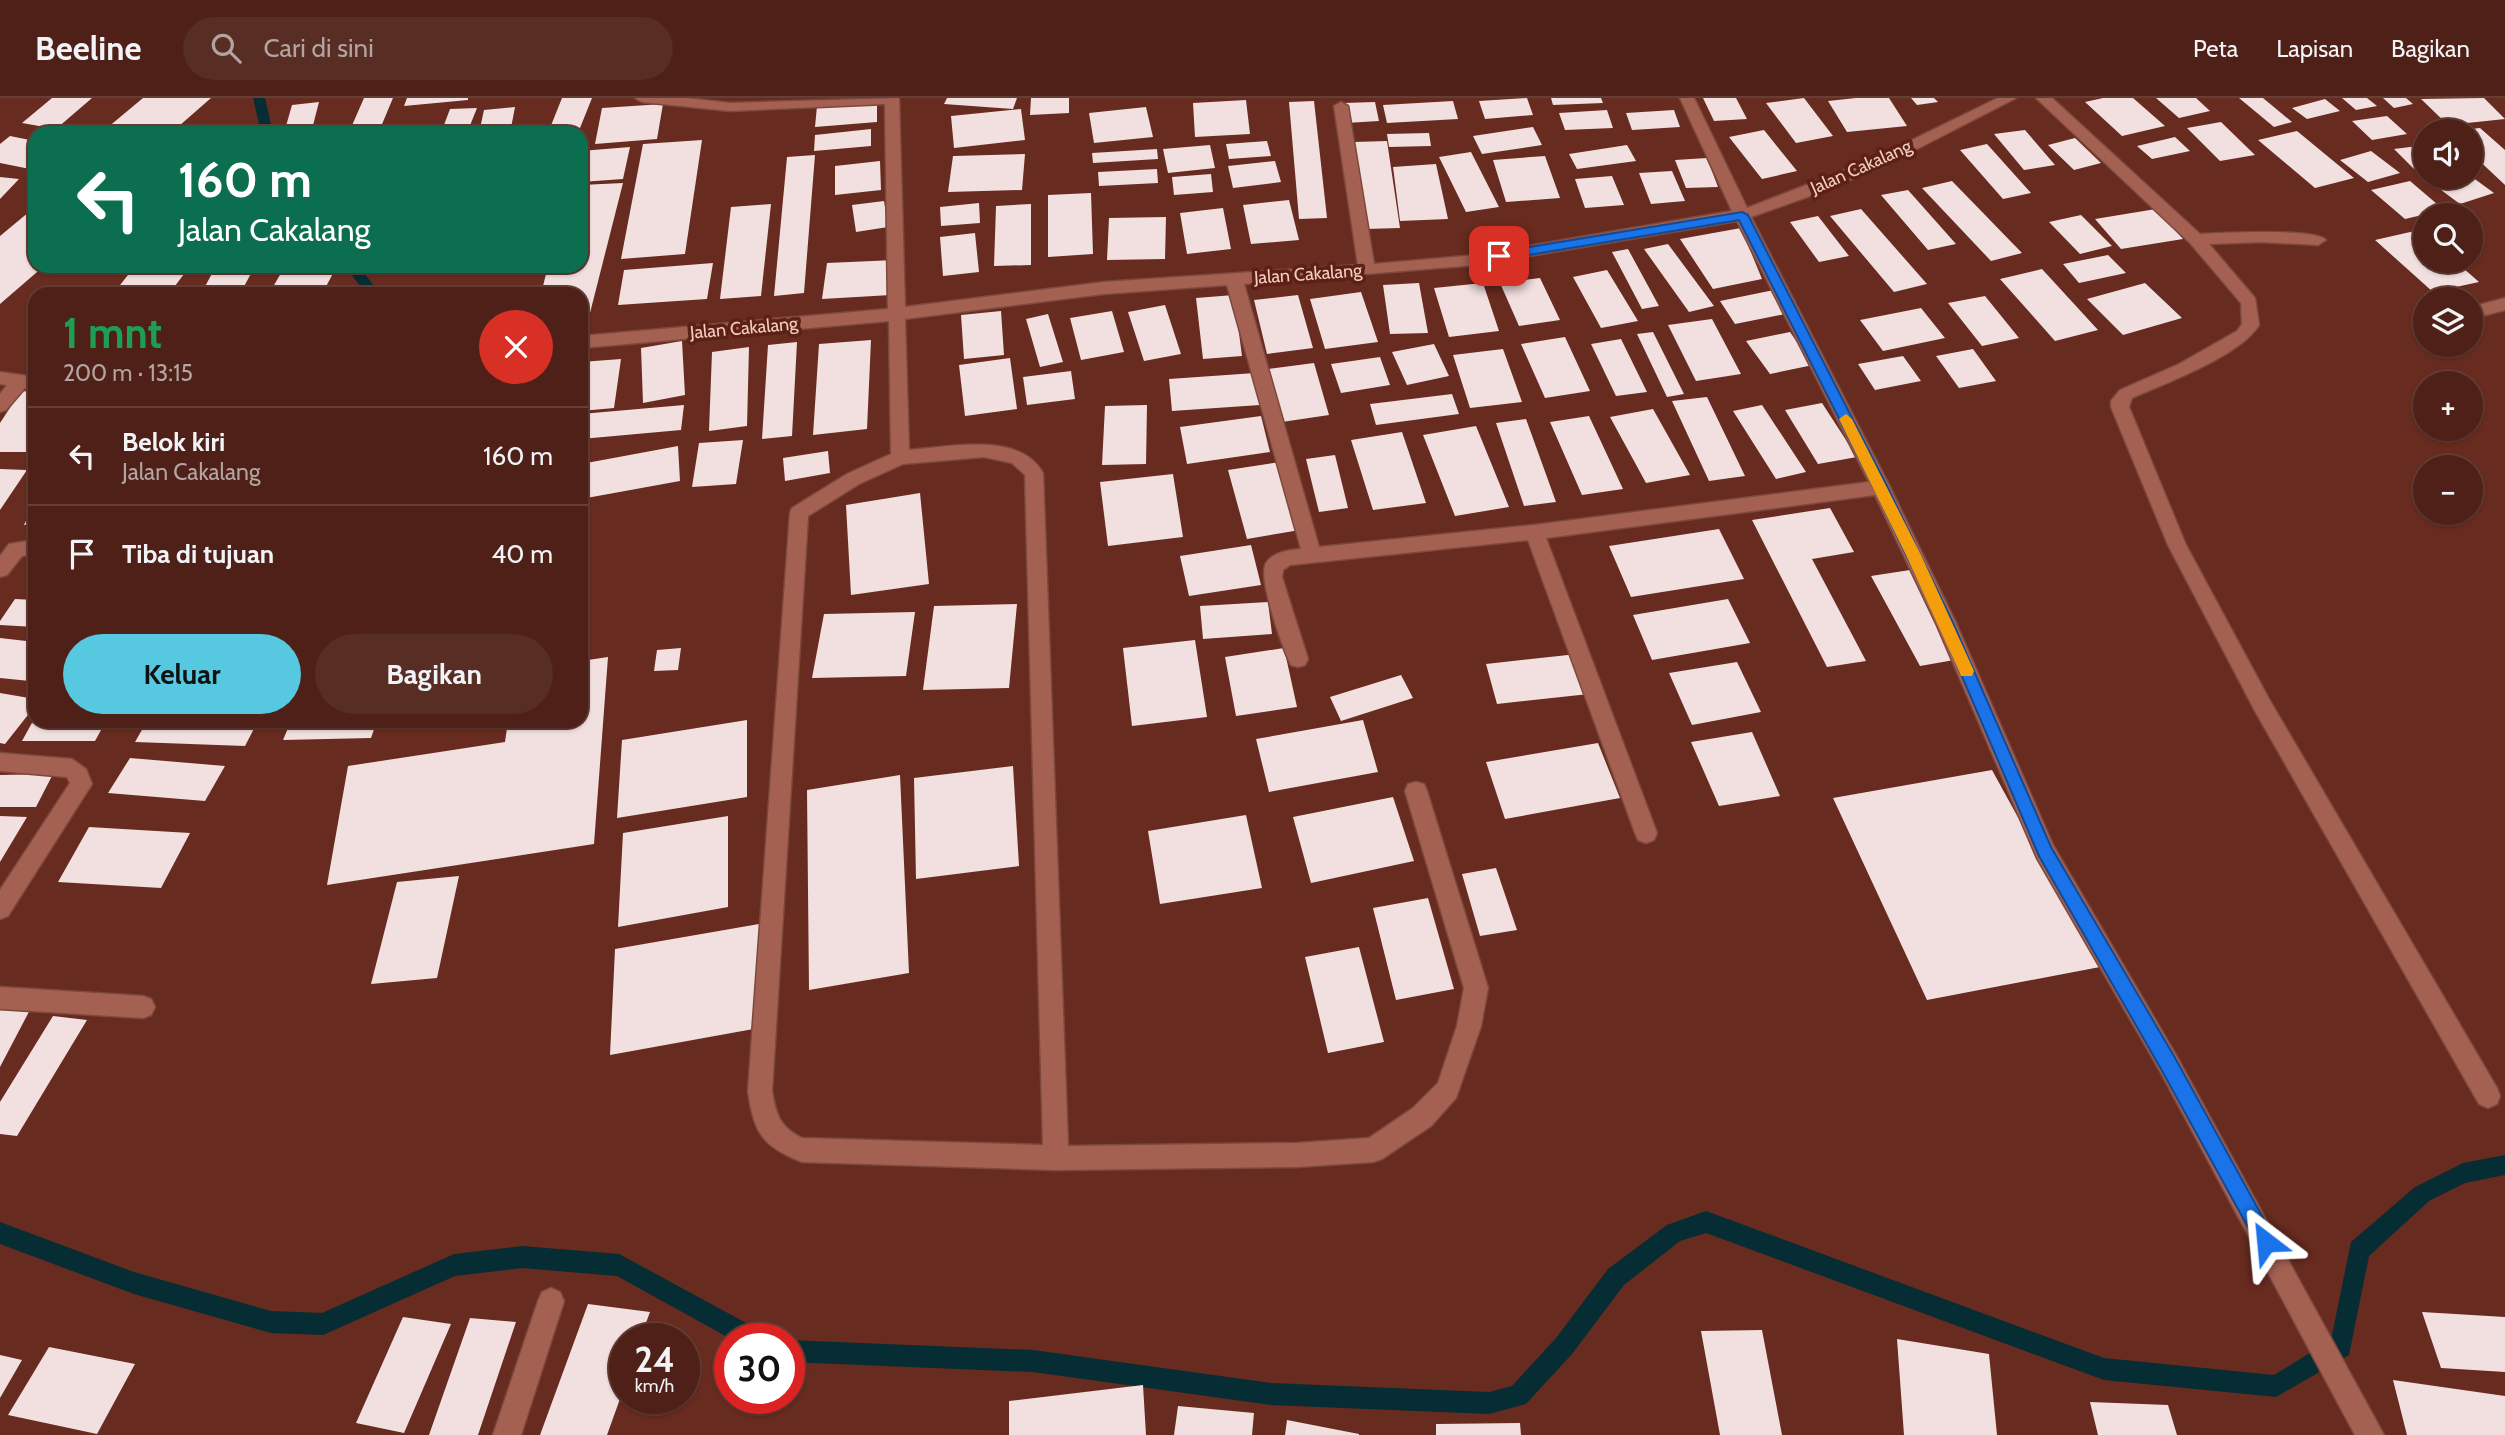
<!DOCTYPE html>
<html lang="id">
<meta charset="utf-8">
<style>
:root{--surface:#4e2017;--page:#582d24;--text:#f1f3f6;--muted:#b3a3a1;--line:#653e36;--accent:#56c9e1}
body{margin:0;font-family:Cabin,sans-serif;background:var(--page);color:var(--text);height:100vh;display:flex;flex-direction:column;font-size:26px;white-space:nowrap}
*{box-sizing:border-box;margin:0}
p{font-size:23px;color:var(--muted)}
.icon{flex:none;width:38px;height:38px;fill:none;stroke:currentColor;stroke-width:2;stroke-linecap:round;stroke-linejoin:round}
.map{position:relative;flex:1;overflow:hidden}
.drawer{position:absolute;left:28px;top:189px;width:560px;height:441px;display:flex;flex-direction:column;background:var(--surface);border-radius:21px;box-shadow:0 2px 5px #0004,0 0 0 2px var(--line)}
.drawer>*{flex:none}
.top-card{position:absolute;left:28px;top:28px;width:560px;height:147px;border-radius:21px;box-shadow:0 2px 5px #0004,0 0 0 2px var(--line);background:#0b6e4f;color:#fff;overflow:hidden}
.tools{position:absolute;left:2413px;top:21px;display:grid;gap:14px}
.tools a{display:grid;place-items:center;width:70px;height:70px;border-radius:50%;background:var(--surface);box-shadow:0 2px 5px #0004,0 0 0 2px var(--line);font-size:35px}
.speed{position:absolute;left:609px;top:1225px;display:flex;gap:14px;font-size:35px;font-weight:700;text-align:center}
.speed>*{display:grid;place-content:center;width:91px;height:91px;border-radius:50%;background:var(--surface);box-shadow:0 2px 5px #0004,0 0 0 2px var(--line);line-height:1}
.speed small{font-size:18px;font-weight:400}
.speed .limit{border:10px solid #d22;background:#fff;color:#111}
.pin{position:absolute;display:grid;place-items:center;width:60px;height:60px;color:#fff;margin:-30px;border-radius:14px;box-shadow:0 4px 10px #0006}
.me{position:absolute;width:77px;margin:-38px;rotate:331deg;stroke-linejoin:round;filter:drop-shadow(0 0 5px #0008)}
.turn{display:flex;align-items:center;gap:24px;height:147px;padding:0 35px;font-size:32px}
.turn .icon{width:91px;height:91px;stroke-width:2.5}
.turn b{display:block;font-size:49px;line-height:60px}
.round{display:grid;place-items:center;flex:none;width:74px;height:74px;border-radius:37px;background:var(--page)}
.summary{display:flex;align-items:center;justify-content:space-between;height:119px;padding:0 35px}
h1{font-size:42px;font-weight:800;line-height:52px;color:#1e9e55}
.primary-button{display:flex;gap:14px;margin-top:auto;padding:14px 35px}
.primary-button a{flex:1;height:80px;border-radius:42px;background:var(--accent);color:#111;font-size:28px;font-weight:800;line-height:80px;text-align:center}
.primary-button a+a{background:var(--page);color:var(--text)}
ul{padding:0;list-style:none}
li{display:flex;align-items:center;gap:21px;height:98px;padding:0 35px;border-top:2px solid var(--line)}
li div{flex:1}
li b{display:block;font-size:26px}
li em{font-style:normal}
header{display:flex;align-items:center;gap:42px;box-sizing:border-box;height:98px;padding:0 35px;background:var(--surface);border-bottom:2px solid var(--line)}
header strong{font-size:33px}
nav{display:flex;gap:38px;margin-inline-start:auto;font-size:24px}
.search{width:490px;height:63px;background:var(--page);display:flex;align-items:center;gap:18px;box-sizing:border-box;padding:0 24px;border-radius:38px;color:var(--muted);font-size:26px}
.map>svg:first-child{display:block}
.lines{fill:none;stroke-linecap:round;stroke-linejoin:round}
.stream{fill:#062c34;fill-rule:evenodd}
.building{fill:#f2dfe0}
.minor-casing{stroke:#7d483d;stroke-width:3}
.minor{fill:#a46152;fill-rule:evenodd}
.route{fill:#1a73e8;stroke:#114b97;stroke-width:2}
.slow{fill:#f59e0b}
.labels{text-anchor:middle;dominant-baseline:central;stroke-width:7;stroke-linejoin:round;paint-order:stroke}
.far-street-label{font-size:18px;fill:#f3cdc3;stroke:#5c2114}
</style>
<header>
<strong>Beeline</strong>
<div class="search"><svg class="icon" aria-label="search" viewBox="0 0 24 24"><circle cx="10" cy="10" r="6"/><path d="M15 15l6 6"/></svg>Cari di sini</div>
<nav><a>Peta</a><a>Lapisan</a><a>Bagikan</a></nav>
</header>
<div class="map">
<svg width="2505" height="1337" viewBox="0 0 2505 1337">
<rect width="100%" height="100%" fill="#682b1f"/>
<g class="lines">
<!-- stream -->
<path class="stream" d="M253 0H265L273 35H261Z
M345 168H359L380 196H366Z
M2505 1057V1077L2465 1085 2429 1103 2369 1158 2349 1257 2276 1299 2104 1282 1706 1135 1680 1143 1624 1187 1572 1256 1526 1306 1489 1316 1271 1307 1033 1274 789 1264V1242L1033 1252 1271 1285 1489 1294 1512 1288 1556 1240 1608 1171 1667 1127 1706 1113 2104 1260 2274 1277 2331 1242 2351 1144 2415 1089 2463 1065Z
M0 1124 134 1174 271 1213 322 1215 454 1156 522 1148 619 1156 761 1233 764 1241H731L617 1178 522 1170 455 1178 323 1237 271 1235 134 1196 0 1146Z"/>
</g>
<!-- building -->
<path class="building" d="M52 0H92L56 31 22 25Z
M143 0H211L171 35H101Z
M364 0H393L380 31 350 32Z
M407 0H468V2L404 8Z
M562 0H592L578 35H548Z
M947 0H1017L1013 11 944 6Z
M1031 0H1069V15L1030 17Z
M1527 0 1533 17 1485 21 1479 3Z
M1551 0H1601L1603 5 1553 7Z
M1703 0H1736L1747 21 1714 23Z
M1804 0 1833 38 1796 45 1766 5Z
M1856 0H1889L1907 28 1847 34 1828 3Z
M1911 0H1934L1938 4 1917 7Z
M2103 0H2133L2165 28 2122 38 2085 4Z
M2156 0H2196L2210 13 2179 20Z
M2239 0H2263L2292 24 2274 29Z
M2342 0H2367L2377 8 2356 12Z
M2383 0H2406L2413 6 2394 10Z
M2484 0 2505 21 2448 27 2421 1Z
M2325 1 2340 13 2307 21 2292 10Z
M1246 2 1250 36 1195 39 1193 5Z
M877 3V24L815 29 817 8Z
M1314 3 1327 120 1299 121 1289 4Z
M1453 3 1458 21 1387 25 1383 7Z
M319 4 311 35H284L292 7Z
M1375 4 1379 23 1346 25 1343 5Z
M663 6 657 41 595 46 602 10Z
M515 9 510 35H479L484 12Z
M1146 9 1153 39 1094 45 1089 15Z
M477 10 467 35H441L450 11Z
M1021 11 1025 42 954 50 951 18Z
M1607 12 1613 30 1565 32 1559 15Z
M1674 12 1680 29 1632 32 1626 15Z
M2387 18 2407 36 2372 42 2352 23Z
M2221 24 2255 57 2220 63 2187 30Z
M423 29 422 35H389V33Z
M1533 29 1542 47 1482 56 1473 38Z
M2480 30 2505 52V87L2471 55V31Z
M871 31V48L814 53 815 37Z
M1764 32 1797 73 1762 81 1729 39Z
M2025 32 2055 67 2024 72 1994 36Z
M2297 33 2354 80 2315 90 2258 42Z
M1429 35 1431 48 1389 49 1387 36Z
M10 38 35 43V72L0 65V46Z
M2175 39 2190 53 2152 61 2137 48Z
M2075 40 2101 65 2074 72 2048 47Z
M702 42 685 156 621 161 643 46Z
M1267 43 1271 58 1229 61 1226 46Z
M1387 43 1400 130 1365 131 1354 44Z
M1987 46 2031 95 2003 101 1960 52Z
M1210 47 1215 70 1168 75 1163 51Z
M1627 47 1636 63 1577 71 1569 56Z
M2426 47V69L2414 71 2394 51Z
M630 49 623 81 581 84V53Z
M1157 51 1158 61 1093 65 1092 55Z
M2371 53 2400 75 2368 84 2340 62Z
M1471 54 1499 109 1466 114 1439 59Z
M1025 56 1022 92 948 94 953 58Z
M815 57 804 195 774 198 787 59Z
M1545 58 1560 100 1506 104 1493 62Z
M1707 60 1718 89 1686 90 1675 62Z
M880 63 881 92 835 97V68Z
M1275 63 1281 84 1233 90 1228 68Z
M1436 66 1448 121 1400 123 1393 69Z
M1157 71 1158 85 1099 88 1098 74Z
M1672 73 1685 103 1651 106 1639 75Z
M1211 76 1213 94 1174 97 1172 79Z
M1612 78 1624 107 1585 110 1575 81Z
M0 79 19 81 0 101Z
M2455 79H2472L2494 95 2460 106 2433 86Z
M1952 83 2022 155 1991 163 1922 90Z
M2410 83 2444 112 2405 121 2371 92Z
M623 85 590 215H581V196H541L548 168H581V87Z
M1908 92 1956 146 1928 152 1881 97Z
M1091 95 1093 156 1048 159V97Z
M1289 102 1299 142 1251 146 1243 107Z
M884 103 888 129 856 134 852 107Z
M979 105 980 125 941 128 940 109Z
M771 106 761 198 720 201 731 109Z
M1031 106V167L994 168 996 108Z
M35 109V168H44L0 206V138Z
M1223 110 1231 151 1187 156 1180 115Z
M1861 111 1927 186 1894 194 1830 118Z
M2156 111 2183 141 2121 151 2095 121Z
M2081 117 2112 148 2080 156 2049 124Z
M1818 118 1849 158 1819 164 1790 124Z
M1166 119 1165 161 1107 162 1109 120Z
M1741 130 1762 181 1713 191 1680 141Z
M2419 132 2426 137V163H2455L2479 184 2433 194 2375 142Z
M975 135 979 174 943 178 940 139Z
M1668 146 1714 208 1689 214 1644 151Z
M1628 151 1659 208 1642 211 1612 154Z
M2108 157 2126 175 2079 185 2063 166Z
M895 162 891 197 822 201 827 165Z
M713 165 707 201 618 207 624 172Z
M135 168H190L169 196H113Z
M216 168H255L240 196H201Z
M285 168H337L322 196H269Z
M2042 171 2098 232 2055 243 2000 181Z
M1607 172 1638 223 1601 230 1573 179Z
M1540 180 1560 222 1519 228 1500 185Z
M1419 185 1428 235 1390 236 1383 187Z
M1483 185 1499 233 1449 239 1434 190Z
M2145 185 2182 220 2123 237 2087 201Z
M1774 192 1790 215 1735 226 1720 203Z
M1361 194 1378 244 1325 251 1310 201Z
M1234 197 1242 258 1203 261 1196 200Z
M1298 197 1313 250 1267 256 1254 202Z
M1985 198 2019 240 1982 248 1948 205Z
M1165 207 1181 256 1144 263 1128 214Z
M1921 210 1945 240 1883 253 1860 222Z
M1001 213 1004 257 964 261 961 217Z
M1112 213 1124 254 1081 262 1070 220Z
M1048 216 1063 264 1040 269 1026 221Z
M1712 221 1741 276 1696 283 1668 227Z
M1653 234 1684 296 1667 299 1637 236Z
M1790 234 1813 267 1770 276 1746 243Z
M1565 239 1590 293 1545 300 1521 246Z
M1621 241 1647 294 1616 298 1591 246Z
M871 242 867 331 813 337 819 246Z
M682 243 685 297 643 305 641 250Z
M797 244 792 338 762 341 768 247Z
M1434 246 1449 278 1407 287 1392 254Z
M749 249 747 328 709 333 712 254Z
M1503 251 1522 304 1470 310 1453 257Z
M1973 251 1996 283 1959 290 1936 258Z
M1903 258 1921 283 1875 292 1858 266Z
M1380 259 1390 287 1341 295 1331 266Z
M1010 260 1017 311 965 318 959 267Z
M621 261 614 310 581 313V264Z
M1314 265 1329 317 1282 324 1268 271Z
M1071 273 1075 301 1027 307 1023 279Z
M1255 275 1260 307 1172 313 1169 281Z
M21 293 35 294V354H0V325Z
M1452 296 1459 316 1376 327 1370 306Z
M1707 299 1745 378 1709 383 1672 303Z
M1822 305 1857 359 1818 366 1785 312Z
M684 307 681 332 581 341V316Z
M1147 307 1146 366 1102 367 1105 308Z
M1762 307 1806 374 1776 381 1733 313Z
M1653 311 1690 377 1646 385 1610 319Z
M1261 318 1270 354 1187 366 1180 329Z
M1589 318 1623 391 1582 397 1550 324Z
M1526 321 1556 404 1524 408 1496 325Z
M1476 328 1509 409 1455 418 1423 337Z
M1402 334 1426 405 1373 412 1351 342Z
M743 342 736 386 692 389 699 345Z
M678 348 680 383 581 401V366Z
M828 353 830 375 785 383 783 360Z
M1335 357 1348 410 1319 414 1306 361Z
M1280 364 1300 432 1247 441 1228 372Z
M0 371 27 372 0 412Z
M1173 376 1183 439 1108 448 1100 384Z
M920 395 929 486 851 497 846 407Z
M35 405V426L24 427Z
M1830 410 1854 454 1812 461 1866 563 1827 569 1752 422Z
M1719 431 1744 481 1631 499 1609 448Z
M1251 447 1261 487 1189 498 1180 458Z
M1910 472 1960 561 1920 568 1871 478Z
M15 501 35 502V529L0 527V523Z
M1728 501 1750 545 1652 562 1633 517Z
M1268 504 1272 536 1203 541 1200 508Z
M1017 506 1009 590 923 592 934 508Z
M915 514 906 578 812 580 824 516Z
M0 540 35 544V577L30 583 0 580Z
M1195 542 1207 619 1132 628 1123 550Z
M681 550 678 572 654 573 657 552Z
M1284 550 1297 609 1236 618 1225 559Z
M1577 556 1589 596 1497 606 1486 566Z
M608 559 594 746 327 787 348 668 505 644 508 623H581V563Z
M1737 564 1761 614 1692 627 1669 575Z
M1401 577 1413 600 1341 623 1330 599Z
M0 595 35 601V608L5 646 0 645Z
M747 622V699L617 720 622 642Z
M1363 622 1378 674 1269 694 1256 641Z
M33 623H106L95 643H22Z
M147 623H258L245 648 135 644Z
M291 623H377L371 640 283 642Z
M1752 634 1780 698 1719 708 1691 644Z
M1598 645 1620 700 1505 721 1486 664Z
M130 660 225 668 205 703 108 695Z
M1013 668 1019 768 916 781 914 680Z
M1992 672 2100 869 1927 902 1833 700Z
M53 676 36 709H0V677Z
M900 677 909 875 809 892 807 692Z
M1393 699 1414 763 1311 785 1293 719Z
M1246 717 1262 790 1160 806 1148 733Z
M0 718 27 719 0 764Z
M728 718V809L618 829 623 735Z
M89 729 190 735 161 790 58 784Z
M1496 770 1517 832 1480 838 1462 776Z
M459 778 437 880 371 886 397 784Z
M1428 800 1454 891 1396 902 1373 810Z
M759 826V930L610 957 615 851Z
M1359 849 1384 944 1328 955 1305 859Z
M0 907 32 908 0 969Z
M53 918 87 922 17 1038 0 1036V1004Z
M588 1206 650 1214 640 1241H625V1287L607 1337H540Z
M2422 1214 2505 1219V1274L2441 1270Z
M403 1219 451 1226 404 1335 356 1325Z
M470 1220 516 1224 478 1337H429Z
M1762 1232 1782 1337H1720L1701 1233Z
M1897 1241 1989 1256 1997 1337H1904Z
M49 1249 135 1266 97 1336 8 1317Z
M0 1257 22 1262 0 1300Z
M2393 1282 2505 1298V1337H2407Z
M1143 1287 1146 1337H1009V1303Z
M2090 1304 2168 1307 2177 1337H2098Z
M1178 1308 1254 1315 1252 1337H1174Z
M1287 1322 1359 1336V1337H1285Z
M1520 1325 1521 1337H1436V1326Z"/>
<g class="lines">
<defs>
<path id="minor" d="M635 0H686L730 5 899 0 905 209 1104 184 1358 167 1334 8 1341 4 1348 8 1374 166 1476 157 1732 113 1680 0H1694L1747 110 1873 61 1998 0H2016L1884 68 1816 96 1751 119 1890 389 1956 525 2053 747 2176 957 2384 1337H2355L2160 973 2037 760 1936 525 1875 397 1546 440 1657 735 1654 742 1646 745 1638 742 1635 735 1528 442 1290 467 1283 472 1282 479 1308 561 1305 567 1298 569 1291 567C1283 551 1257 479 1266 465 1273 454 1289 452 1301 451L1227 187 1104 196 905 221 909 352C948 349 1020 333 1043 375L1068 1048 1297 1045 1369 1040 1413 1010 1438 985 1457 928 1464 890 1405 693 1408 686 1416 684 1424 686 1427 693 1488 890 1481 928 1456 1000 1431 1028 1382 1061 1373 1064 1297 1069 1056 1072 802 1064C762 1048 754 1035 748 993L790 415 792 410 847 376 891 356 889 223 581 250V238L888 211 885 6 730 13 642 4ZM1737 123 1869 384 1534 427 1319 449 1244 186 1476 167ZM984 359 1012 365 1025 377 1043 1047 802 1040C780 1029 776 1017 772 993L808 418 859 386 903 366Z
M2036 0H2052L2200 136C2221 135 2315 130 2326 142L2318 147 2261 144 2209 146 2255 200 2259 227C2240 258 2166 285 2132 300L2129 309 2186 447 2269 601 2497 990 2500 998 2497 1006 2488 1010 2479 1006 2255 613 2168 447 2111 309V303L2120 292 2179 266 2237 233 2242 226 2241 205 2190 145Z
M2505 200V212L2471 221V209Z
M0 274 35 279V291L25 290 6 312 0 314V296L7 287 0 286Z
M35 442V456L22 458 7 477 0 479V458L9 446Z
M0 655 72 661 86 671 92 686 8 818 0 821V792L70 685 67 679 0 673Z
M0 889 143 898 151 901 155 909 151 917 143 920 0 911Z
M551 1190 560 1194 564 1203 521 1337H493L538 1203 542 1194Z"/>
</defs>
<!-- minor casing -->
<use href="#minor" class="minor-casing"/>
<!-- minor -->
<use href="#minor" class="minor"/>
</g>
<!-- route -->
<path class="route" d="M1742 114 1748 117 1888 390 1953 525 2051 749 2174 958 2273 1138 2276 1144 2273 1151 2266 1154 2260 1151 2161 971 2039 758 1939 525 1874 390 1739 122 1499 162 1493 158 1499 154Z"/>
<!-- slow -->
<path class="slow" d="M1846 316 1852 321 1921 457 1974 573 1972 578H1961L1959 573 1906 457 1839 321Z"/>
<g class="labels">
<!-- far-street labels -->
<g class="far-street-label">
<text transform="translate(1861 69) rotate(-24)">Jalan Cakalang</text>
<text transform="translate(1308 176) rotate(-4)">Jalan Cakalang</text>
<text transform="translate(744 230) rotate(-5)">Jalan Cakalang</text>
</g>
</g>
</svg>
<div class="tools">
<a><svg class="icon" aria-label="sound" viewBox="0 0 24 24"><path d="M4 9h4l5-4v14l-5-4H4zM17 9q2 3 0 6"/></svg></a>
<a><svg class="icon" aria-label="search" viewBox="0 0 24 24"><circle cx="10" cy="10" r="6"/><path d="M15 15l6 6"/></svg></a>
<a><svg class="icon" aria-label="layers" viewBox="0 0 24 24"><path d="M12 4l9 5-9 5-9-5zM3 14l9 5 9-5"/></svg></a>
<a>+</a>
<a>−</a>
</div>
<div class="speed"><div>24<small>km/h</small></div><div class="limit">30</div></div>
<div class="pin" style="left:1499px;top:158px;background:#d93025"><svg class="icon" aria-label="arrive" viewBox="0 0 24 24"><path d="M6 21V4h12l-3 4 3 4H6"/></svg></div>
<svg class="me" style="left:2266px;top:1144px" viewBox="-20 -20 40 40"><path d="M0-17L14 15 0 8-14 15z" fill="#1a73e8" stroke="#fff" stroke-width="4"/></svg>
<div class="top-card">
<div class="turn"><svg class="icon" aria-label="left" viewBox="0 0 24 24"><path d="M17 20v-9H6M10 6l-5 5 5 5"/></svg><div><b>160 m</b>Jalan Cakalang</div></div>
</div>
<section class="drawer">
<div class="summary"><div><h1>1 mnt</h1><p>200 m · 13:15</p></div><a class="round" style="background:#d93025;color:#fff"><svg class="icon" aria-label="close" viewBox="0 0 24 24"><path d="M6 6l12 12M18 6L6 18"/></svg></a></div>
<ul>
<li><svg class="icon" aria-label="left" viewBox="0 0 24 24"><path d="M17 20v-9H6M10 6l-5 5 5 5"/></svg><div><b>Belok kiri</b><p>Jalan Cakalang</p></div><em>160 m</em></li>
<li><svg class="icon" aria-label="arrive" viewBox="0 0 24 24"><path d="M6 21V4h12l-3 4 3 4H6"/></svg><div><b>Tiba di tujuan</b></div><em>40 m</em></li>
</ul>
<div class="primary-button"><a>Keluar</a><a>Bagikan</a></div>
</section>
</div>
